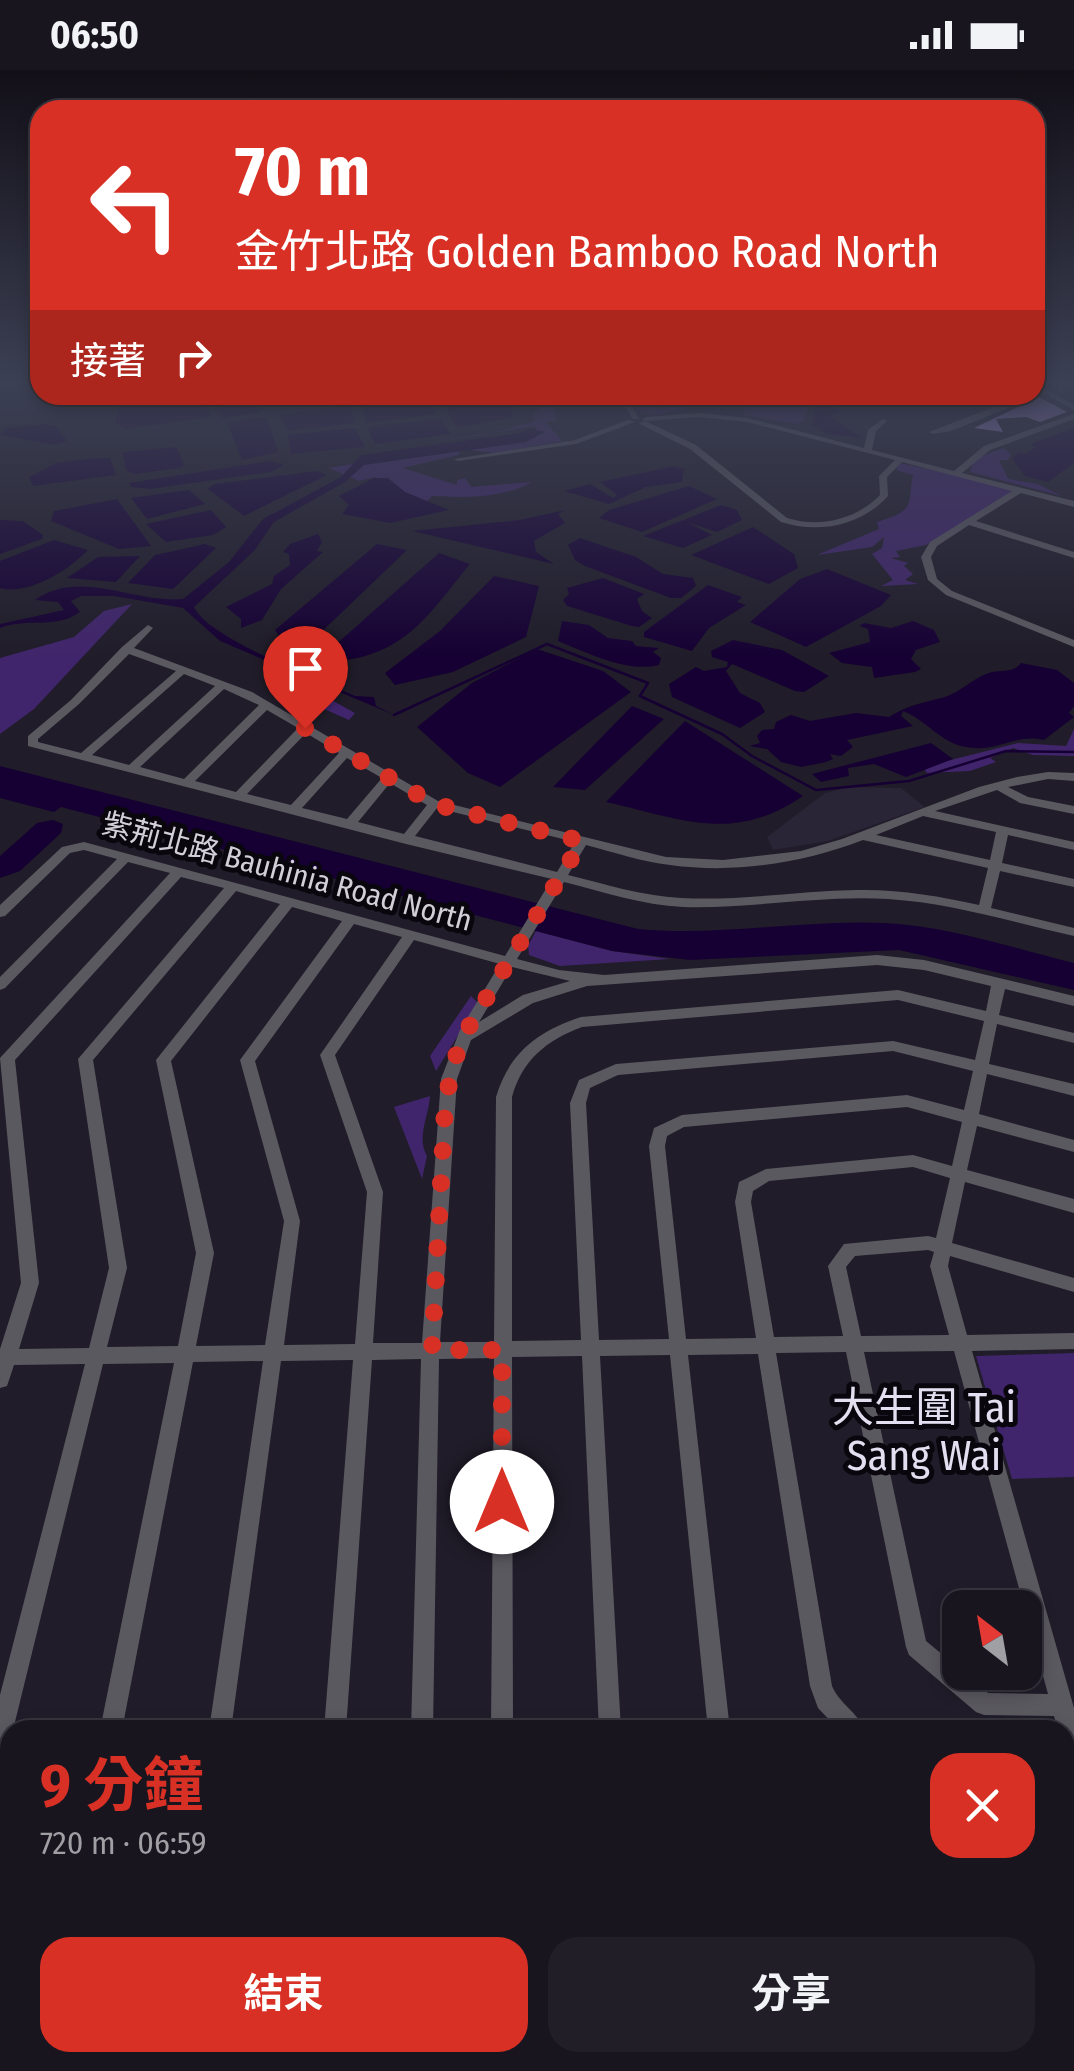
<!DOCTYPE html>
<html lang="zh-TW">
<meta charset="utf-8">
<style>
:root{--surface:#18151f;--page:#211e28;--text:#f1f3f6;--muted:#9f9fa4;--line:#36343d;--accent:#d93025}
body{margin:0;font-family:"Fira Sans Condensed","Noto Sans TC",sans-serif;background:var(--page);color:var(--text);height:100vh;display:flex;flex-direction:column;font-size:38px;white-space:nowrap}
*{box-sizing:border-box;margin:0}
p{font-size:32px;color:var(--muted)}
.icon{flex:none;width:55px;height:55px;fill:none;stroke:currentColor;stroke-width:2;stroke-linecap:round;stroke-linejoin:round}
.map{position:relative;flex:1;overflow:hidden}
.panel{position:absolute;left:0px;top:1650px;width:1075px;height:352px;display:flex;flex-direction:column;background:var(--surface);border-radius:30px 30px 0 0;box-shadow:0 5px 15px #0003,0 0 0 2px var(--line)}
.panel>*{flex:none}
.banner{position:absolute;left:30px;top:30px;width:1015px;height:305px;border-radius:30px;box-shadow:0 5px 15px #0003,0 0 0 2px var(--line);background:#d93025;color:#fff;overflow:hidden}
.needle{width:65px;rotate:329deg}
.controls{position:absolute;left:942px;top:1520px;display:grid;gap:20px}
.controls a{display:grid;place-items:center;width:100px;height:100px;border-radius:20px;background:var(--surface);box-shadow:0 5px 15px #0003,0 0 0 2px var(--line);font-size:50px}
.pin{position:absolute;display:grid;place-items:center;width:85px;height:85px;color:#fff;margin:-102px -42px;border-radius:50% 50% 50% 0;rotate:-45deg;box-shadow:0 0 10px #0007}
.pin .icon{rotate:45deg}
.me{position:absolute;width:110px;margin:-55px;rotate:0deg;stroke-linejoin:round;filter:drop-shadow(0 0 8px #0008)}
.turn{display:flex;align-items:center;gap:35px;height:210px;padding:0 40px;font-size:45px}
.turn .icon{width:130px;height:130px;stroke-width:2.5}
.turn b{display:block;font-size:70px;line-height:85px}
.then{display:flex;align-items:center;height:95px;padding:0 40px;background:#0003;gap:20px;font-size:38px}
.round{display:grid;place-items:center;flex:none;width:105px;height:105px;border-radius:30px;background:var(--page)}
.headline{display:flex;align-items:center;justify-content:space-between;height:170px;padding:0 40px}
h1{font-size:60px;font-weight:700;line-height:75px;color:var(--accent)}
.primary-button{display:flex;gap:20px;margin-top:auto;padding:20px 40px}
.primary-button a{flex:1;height:115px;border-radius:30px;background:var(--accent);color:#fff;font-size:40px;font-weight:700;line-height:115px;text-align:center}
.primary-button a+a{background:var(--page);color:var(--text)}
.status{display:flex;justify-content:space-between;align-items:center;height:70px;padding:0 50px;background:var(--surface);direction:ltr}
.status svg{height:28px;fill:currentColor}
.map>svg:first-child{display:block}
.built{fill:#292436}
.green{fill:#41256c}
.water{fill:#160033}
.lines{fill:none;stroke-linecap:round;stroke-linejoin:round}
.stream{stroke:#160033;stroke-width:2.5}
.building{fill:#b094eb}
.street{fill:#5b5960;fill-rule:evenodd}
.route{stroke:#d93025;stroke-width:18;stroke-dasharray:0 32.4}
.labels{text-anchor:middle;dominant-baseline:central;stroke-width:10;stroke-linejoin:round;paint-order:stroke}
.street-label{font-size:30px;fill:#d2cfd8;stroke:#09070d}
.near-quarter-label{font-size:42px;fill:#e3def0;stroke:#09070d}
</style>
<div class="status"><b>06:50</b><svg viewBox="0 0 49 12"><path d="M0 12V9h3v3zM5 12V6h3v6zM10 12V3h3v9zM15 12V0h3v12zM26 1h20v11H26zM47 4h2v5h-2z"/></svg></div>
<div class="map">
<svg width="1074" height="2001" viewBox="0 0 1074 2001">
<rect width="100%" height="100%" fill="#201c29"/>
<!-- built -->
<path class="built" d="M848 717 901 718 925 737 828 771 773 780 767 767 825 723Z"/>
<!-- green -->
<path class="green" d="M516 325H536L539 331 559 334 554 337 556 351 546 352 562 371 495 383 462 379 458 385 403 398 457 415V410L465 408 471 417 532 412C504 428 464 428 432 426L423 436 375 407 359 411 329 398 537 362 536 356 432 372 484 365 536 351 532 346 541 337 516 334Z
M627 325H640L660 339 728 325H811L804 351 796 354 743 345 748 326 653 345 640 342Z
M1003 378 1011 384 1008 390H999L1008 409 1037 414 1062 426 970 402 974 389Z
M900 393 1017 419 926 475 896 481 900 487 891 488 908 493 904 496 913 504 905 510 918 514 881 516 893 510 872 484 882 478 884 467 872 477 817 485 879 459 877 452C916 440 907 437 913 405L896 400Z
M132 534 34 639 0 664V588L74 567 104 541Z
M268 595 355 643 349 650 308 632 264 597Z
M1074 659V686L1033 685 1013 678 990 688 996 692 970 701 927 703 923 697 1018 673 1066 676Z
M536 861 612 881 670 889 560 896 529 885 528 876Z
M471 926 478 933 436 1001 430 986Z
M430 1026C429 1046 416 1067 427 1086L422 1109 394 1037Z
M1074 1283V1407L1012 1409 976 1286Z"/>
<!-- water -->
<path class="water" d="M168 325H202L211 347 125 359 116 353 118 331Z
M212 325H254L260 343 222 348Z
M473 325H513L512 347 457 358 440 329Z
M823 325H859L873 330 836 335 835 340 840 341 829 346 862 368 827 364 812 355 815 331Z
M430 329 437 344 365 353 363 335Z
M351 336 355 353 288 361 279 345Z
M259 347 267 348 278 382 242 390 227 353Z
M440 349 451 364 375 374 367 357Z
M45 354 56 356 67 371 55 375 0 365 6 358Z
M355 358 365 377 291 384 288 365Z
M530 358 545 362 526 372 364 395 345 412 274 452 254 481 194 537C209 569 319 609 355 626L374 627 376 636 394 645 220 571 183 538 114 526H81L71 531 80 542C55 560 28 547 0 558V554L64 540 58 532 35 530C81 498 134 534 183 529L229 492 263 449 341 407 361 385 520 363Z
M1074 358V393L1048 412 1025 406 1012 389 1018 382 1026 384 1036 377 1031 374Z
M177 377 184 395 180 398 135 404 126 400 122 382Z
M95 388H110L116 405 33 416 29 407 56 393Z
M270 391 284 395 271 402 150 419 131 417 129 413Z
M674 396 684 399 682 412 646 417 609 434 564 421 590 414 613 428 617 425 600 412Z
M316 401 327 405 244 446 208 419 214 414Z
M374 408H388L405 422 449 440 390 453 342 444 349 435 339 426Z
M689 416 717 429 642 462 599 448 609 440Z
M189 420 205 434 147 449 131 428Z
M117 429 151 476 119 479 51 451 54 441Z
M721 435 737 440 742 450 717 462 687 452 712 465 683 478 643 466Z
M211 440 226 457 213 465 166 472 146 454Z
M565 440 558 444 565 453 534 471 536 482 554 494 412 461 520 450Z
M0 450 23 451 43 465 42 469 0 484Z
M753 457 794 484 798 498 769 514 691 485Z
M318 464 322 472 317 481 323 482 281 519 262 550 241 558V549L226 537 272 514 274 506 290 495 289 484 283 482 290 474Z
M580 468 636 487 663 504 693 508 696 516 681 528H671L585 496 575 490 568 475Z
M54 470 88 480C69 500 28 526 0 518V491Z
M205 474 216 478 173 519 128 513 155 485Z
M377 474 407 480 315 568 284 574 275 560Z
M439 483 470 494C432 540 409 581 346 590L333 577Z
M140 486 116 512 67 508 98 487Z
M827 499 891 525 881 536 806 577 750 552 800 509Z
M494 506 539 516 526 567 453 602 395 615 385 603 440 561Z
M603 508 644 524 637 529 642 541 652 548 639 557 632 556 567 536 563 530 569 524 567 518Z
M708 515 742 527 737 532 746 535 709 558 692 581 644 567V562Z
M562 551 589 555 608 568 632 571 636 576 659 578 653 582 661 588 659 595C627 603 588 583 558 571Z
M913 551 934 560 940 572 916 580 911 589 921 599 915 602 874 608 872 597 842 593 829 583 870 572 868 559 859 556 864 553 891 558Z
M733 570 782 580 829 606 804 622 795 621 732 594 726 601 740 623 760 633 765 642 740 658 672 627 669 614 696 597 704 601 727 597 728 592 712 587 711 581Z
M537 579 603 601 631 622 500 717 468 703 417 657 472 613Z
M1021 593 1057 600 1074 613V636L1069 643 1074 647 1044 670C1014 663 999 683 966 677 941 673 926 650 903 641L901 646 913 656 847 670 853 677 841 686 830 684 833 689 826 692 801 697 781 692 767 679 749 676 760 673 757 666 762 660 774 659 776 652 791 645 810 651 856 643 889 647C907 635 923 633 945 627 960 622 971 610 986 604 999 598 1012 605 1021 593Z
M632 636 664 649 585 720 553 717Z
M685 651 803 726C733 774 682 749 606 732Z
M931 673 953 689 906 707 874 694 848 698 849 706 821 712 812 704Z
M0 696 638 859C721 867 803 849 885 853 948 856 1013 878 1074 893V920L899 880 690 890 612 881 61 737 54 742 0 728Z
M53 750 63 754 61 763 20 801 0 808V786L37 753Z"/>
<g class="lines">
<!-- stream -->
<path class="stream" d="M394 645 547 574 648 613 640 626 722 664 752 686 816 720 909 711 1006 681 1074 682"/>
</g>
<!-- building -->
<path class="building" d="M1039 327 1067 342 1040 352 1026 347 996 349 1003 362 974 358Z"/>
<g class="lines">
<!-- street -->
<path class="street" d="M1035 313 1074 335V340L1035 318Z
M1035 324 1036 325 1035 327 951 361 933 364 929 362 1025 325Z
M618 325H626L639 349H633Z
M878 325H889L880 329 876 327Z
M698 343 747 348 864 378 868 360 883 349 887 351 876 361 872 380 954 401 984 376 1074 344V349L990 380 962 403 1074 431V437L1021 423 976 451 1074 482V488L969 455 937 476 931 487 937 509 952 521 1074 570V577L946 525 928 510 921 487 930 472 1012 421 902 392 887 407 888 426C861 456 818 464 781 452L690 379 638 353 645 351 696 375 787 448C819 458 856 450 880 425L879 406 895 390 747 352 698 347 646 351 642 349 646 347Z
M628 350 635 352 576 374 458 391 454 389 575 370Z
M148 555 153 558 134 578 252 622 438 731 666 787 723 790 801 781 842 769 979 717 1017 707 1048 702 1074 703V711L1048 709 1008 717 1028 727 1074 736V744L1020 733 997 720 935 741 1074 772V780L1008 765 1002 793 1074 809V817L1000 801 991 838 1074 858V866C1012 852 951 833 888 829 819 825 751 839 683 837 642 835 603 822 564 812L517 889 559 900 604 905 877 885 924 890 1074 926V936L1005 919 999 945 1074 963V973L997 954 989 994 1074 1014V1026L987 1004 979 1044 1074 1070V1082L977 1056 967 1100 1074 1129V1143L965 1112 952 1173 1074 1208V1222L950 1186 948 1196 967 1265 1074 1263V1279L972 1281 1074 1638V1688L1066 1685 1065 1660H1058L1054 1646 984 1645 976 1642 909 1585 906 1577 846 1282 776 1283 832 1616C839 1633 858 1643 865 1660H839L818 1638 810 1616 758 1284 688 1285 730 1660H708L670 1285 600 1286 621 1660H599L582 1286 512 1287 513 1660H491L494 1288 439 1289 433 1660H411L421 1289 372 1290 346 1660H324L353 1290 281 1291 231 1660H209L263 1291 193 1292 122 1660H100L174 1293 103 1294 13 1660H10L8 1677 0 1680V1625L85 1294 14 1295 7 1316 0 1318V1279L21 1213 0 988 170 803 128 792 5 918 0 920V907L117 789 84 780 70 783 5 846 0 847V835L62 777 84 772 505 886 552 809 406 774 28 676V666L71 630 122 577ZM129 584 176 601 81 683 38 672V669L79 634ZM184 604 215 616 129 695 92 685ZM224 619 259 635 184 709 140 697ZM267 640 298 658 236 722 195 711ZM306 663 339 683 291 735 247 724ZM347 688 382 708 347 749 302 738ZM390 713 427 735 404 764 358 752ZM437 738 575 772 557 802 415 766ZM923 746 996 762 990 790 876 765ZM863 770 988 798 979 835C939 826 898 819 857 820 798 821 740 831 681 828 642 826 605 814 568 805L586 775C613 782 642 792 670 795 735 804 803 793 863 770ZM181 807 224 818 78 989 109 1198 89 1278 19 1279 39 1213 15 990ZM236 821 280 834 156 990 196 1183 178 1276 107 1277 127 1198 93 990ZM292 837 342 851 240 990 284 1151 265 1275 196 1276 214 1183 171 991ZM354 854 402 867 320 985 367 1122 355 1274 284 1275 300 1151 255 991ZM414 870 500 894 460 960 441 1009 422 1273H373L383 1122 335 985ZM877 895 924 900 991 916 986 941 898 920 581 947C538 961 509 983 496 1027L494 1272H440L457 1009 471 970 533 933 587 916ZM512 897 570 911 523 925 479 952ZM898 930 984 951 975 990 893 971 616 994 579 1010 570 1033 581 1270 512 1271V1027C522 990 547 970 582 957ZM893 981 973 1001 964 1040 907 1025 682 1045 654 1058 649 1076 669 1269 599 1270 586 1033 590 1018 618 1005ZM907 1037 962 1052 952 1096 913 1085 766 1099 739 1112 735 1132 756 1268 686 1269 665 1076 667 1066 684 1057ZM913 1097 950 1108 936 1168 928 1166 844 1174 828 1196 843 1266 774 1267 751 1132 753 1121 769 1111ZM928 1180 934 1182 930 1196 949 1265 861 1266 846 1197 855 1186ZM954 1281 1048 1624 988 1623 964 1602H960V1599L926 1571 864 1282Z
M1074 1780V1804L1065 1805V1781Z
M1065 1956H1074V1982H1065Z
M88 1992H114L116 2001H90Z
M232 1992H259L262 2001H236Z
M402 1992H431L434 2001H406Z
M520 1992H550L553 2001H524Z
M660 1992H690L693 2001H664Z
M841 1992H872L875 2001H845Z"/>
</g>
<!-- sky -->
<linearGradient id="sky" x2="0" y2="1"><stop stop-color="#120f17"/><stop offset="0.53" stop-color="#3c4054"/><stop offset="1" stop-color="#3c4054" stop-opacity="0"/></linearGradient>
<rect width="1074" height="590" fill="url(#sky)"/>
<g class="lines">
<!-- route -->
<path class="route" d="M305 658 434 734 582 771 467 960 452 996 445 1038 432 1280H502V1432"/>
</g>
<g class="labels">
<!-- street labels -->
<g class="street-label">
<text transform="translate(287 802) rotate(15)">紫荊北路 Bauhinia Road North</text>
</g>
<!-- near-quarter labels -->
<g class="near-quarter-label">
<text x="924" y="1338">大生圍 Tai<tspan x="924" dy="48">Sang Wai</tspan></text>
</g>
</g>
</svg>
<div class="controls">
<a><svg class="needle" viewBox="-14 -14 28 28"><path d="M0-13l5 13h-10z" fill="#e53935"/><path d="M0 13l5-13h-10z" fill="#9f9fa4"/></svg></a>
</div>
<div class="pin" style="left:305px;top:658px;background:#d93025"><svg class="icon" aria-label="arrive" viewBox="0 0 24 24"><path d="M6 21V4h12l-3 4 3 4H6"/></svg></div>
<svg class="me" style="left:502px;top:1432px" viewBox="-20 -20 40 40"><circle r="19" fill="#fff"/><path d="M0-13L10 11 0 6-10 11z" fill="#d93025"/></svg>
<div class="banner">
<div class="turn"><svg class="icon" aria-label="left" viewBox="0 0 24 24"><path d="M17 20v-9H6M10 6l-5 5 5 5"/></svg><div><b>70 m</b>金竹北路 Golden Bamboo Road North</div></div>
<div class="then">接著<svg class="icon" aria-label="right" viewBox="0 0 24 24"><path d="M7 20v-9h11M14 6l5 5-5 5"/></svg></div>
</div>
<section class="panel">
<div class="headline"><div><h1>9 分鐘</h1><p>720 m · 06:59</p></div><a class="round" style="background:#d93025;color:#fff"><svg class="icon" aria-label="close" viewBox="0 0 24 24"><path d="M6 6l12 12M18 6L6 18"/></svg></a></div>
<div class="primary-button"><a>結束</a><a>分享</a></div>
</section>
</div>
